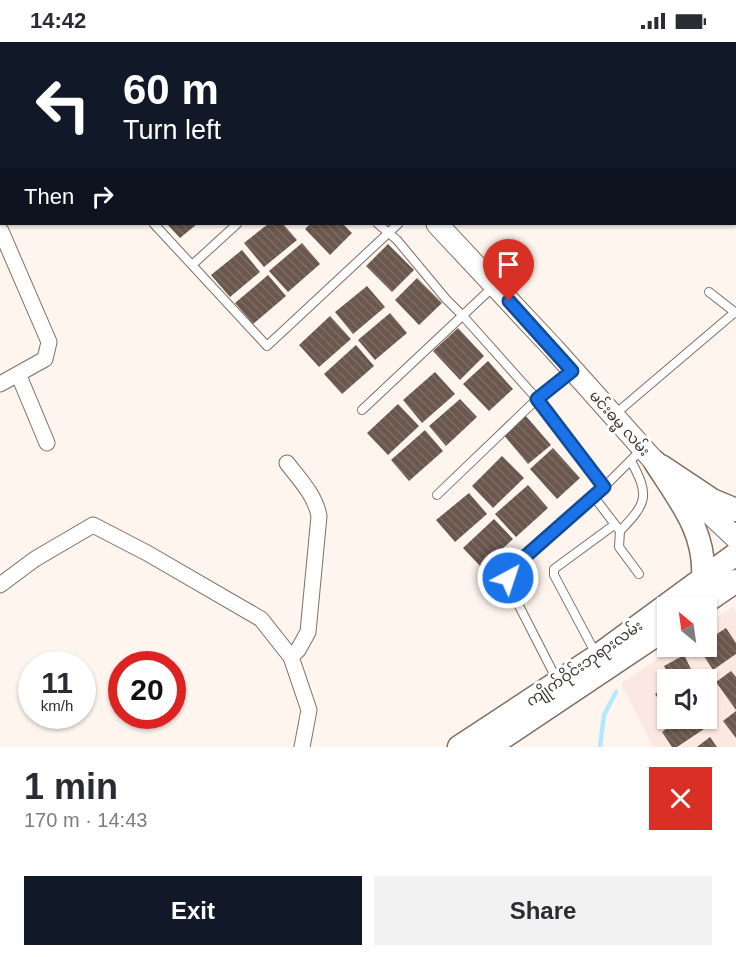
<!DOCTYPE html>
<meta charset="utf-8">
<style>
:root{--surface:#fff;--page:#f2f2f3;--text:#2b2b33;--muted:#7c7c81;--accent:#111827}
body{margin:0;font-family:Arial,"Noto Sans Myanmar",sans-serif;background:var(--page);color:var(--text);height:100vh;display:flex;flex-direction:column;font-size:22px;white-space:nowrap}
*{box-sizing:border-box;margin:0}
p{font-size:20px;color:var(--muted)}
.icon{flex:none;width:33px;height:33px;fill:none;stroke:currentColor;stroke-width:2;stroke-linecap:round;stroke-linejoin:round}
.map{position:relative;height:705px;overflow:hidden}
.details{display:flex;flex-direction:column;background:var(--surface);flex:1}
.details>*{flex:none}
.hud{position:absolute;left:0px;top:0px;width:736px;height:183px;box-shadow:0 2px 4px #0004;background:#111827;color:#fff;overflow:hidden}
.needle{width:39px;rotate:331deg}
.controls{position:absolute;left:657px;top:555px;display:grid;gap:12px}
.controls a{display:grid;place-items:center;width:60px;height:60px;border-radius:0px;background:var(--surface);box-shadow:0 2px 4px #0004;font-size:30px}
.speed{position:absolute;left:18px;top:609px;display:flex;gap:12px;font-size:30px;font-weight:700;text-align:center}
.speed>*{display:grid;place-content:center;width:78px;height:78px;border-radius:50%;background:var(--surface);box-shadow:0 2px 4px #0004;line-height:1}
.speed small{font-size:15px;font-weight:400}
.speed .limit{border:9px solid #d22;background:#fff;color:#111}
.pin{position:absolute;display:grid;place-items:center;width:51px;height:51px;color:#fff;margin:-62px -26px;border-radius:50% 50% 50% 0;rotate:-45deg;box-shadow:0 0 6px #0007}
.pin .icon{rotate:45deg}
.me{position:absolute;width:66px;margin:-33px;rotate:40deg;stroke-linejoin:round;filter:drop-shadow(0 0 4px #0008)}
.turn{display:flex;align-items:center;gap:21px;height:126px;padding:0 24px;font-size:27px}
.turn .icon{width:78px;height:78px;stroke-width:2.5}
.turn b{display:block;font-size:42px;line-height:51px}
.then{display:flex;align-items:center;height:57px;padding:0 24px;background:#0003;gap:12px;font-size:22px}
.round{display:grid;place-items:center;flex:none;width:63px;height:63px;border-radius:0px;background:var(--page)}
.head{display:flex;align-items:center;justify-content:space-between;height:102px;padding:0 24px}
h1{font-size:36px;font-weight:800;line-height:45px}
.cta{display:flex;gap:12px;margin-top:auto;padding:12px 24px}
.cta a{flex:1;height:69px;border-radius:0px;background:var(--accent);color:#fff;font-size:24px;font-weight:800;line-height:69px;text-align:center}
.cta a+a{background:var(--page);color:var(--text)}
.status{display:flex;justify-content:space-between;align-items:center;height:42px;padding:0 30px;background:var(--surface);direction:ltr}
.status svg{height:16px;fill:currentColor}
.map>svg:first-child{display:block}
.medical{fill:#fce8e2;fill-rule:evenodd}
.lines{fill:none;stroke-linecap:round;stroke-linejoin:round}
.stream{stroke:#b0eafe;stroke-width:4.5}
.building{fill:url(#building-back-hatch)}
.service-casing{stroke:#816d61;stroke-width:10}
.minor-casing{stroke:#816d61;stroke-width:17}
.secondary-casing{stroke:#816d61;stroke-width:23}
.primary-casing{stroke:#816d61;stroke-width:25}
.service{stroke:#fff;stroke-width:8}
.minor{stroke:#fff;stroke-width:15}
.secondary{stroke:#fff;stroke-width:21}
.primary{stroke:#fff;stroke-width:22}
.route-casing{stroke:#114b97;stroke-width:15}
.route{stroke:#1a73e8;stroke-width:10}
.labels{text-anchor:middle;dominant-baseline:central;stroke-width:6;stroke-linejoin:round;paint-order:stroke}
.street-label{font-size:15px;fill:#3e3530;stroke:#fff}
</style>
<div class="status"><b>14:42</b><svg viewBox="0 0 49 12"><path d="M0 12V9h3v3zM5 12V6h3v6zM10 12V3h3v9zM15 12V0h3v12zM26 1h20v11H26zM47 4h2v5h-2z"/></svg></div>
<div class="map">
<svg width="736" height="705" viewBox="0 0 736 705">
<defs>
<pattern id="building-back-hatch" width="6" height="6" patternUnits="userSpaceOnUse" patternTransform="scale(1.5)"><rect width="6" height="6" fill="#6a574d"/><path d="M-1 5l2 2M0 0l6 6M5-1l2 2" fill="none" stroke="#7c6c64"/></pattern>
</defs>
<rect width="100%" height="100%" fill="#fef5ef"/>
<!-- medical -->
<path class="medical" d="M732 565 736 569V705H653L621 642 675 605 706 604 707 583ZM668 638H706V676H668Z"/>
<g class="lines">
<!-- stream -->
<path class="stream" d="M600 705 604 673 616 650"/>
</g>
<!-- building -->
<path class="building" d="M167 182H197L180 196Z
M268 182H283L297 198 264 225 244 201Z
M310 182H343L352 191 330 213 305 187Z
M302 201 320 222 288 250 269 229Z
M388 202 414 228 392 250 366 224Z
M242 208 260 230 230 255 211 233Z
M268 233 286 254 253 282 235 261Z
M417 236 442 261 419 283 395 258Z
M367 244 385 265 353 292 335 270Z
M390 271 407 291 375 318 358 298Z
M330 274 351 297 319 325 299 303Z
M458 286 484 314 460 338 433 309Z
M356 303 374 324 342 352 324 332Z
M488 319 513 347 489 369 463 342Z
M435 330 455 352 422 381 403 358Z
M460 357 477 375 446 404 429 384Z
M398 362 419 384 388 413 367 391Z
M525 373 551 403 528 422 503 392Z
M425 388 443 409 409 439 391 418Z
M553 406 580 436 557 457 530 427Z
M502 414 524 436 493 466 472 444Z
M528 443 548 466 516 495 495 472Z
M469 451 487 472 455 500 436 478Z
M494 477 513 497 482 526 463 506Z
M726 586 736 601V612L713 628 698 605 706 604V599Z
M684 613 691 627 671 637 664 624Z
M731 629 736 635V668L716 640Z
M668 644V672L655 652Z
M736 669V696L723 679Z
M681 676H706L710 683 677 705H672L662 690Z
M710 695 717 705H697Z"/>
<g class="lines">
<defs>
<path id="service" d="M601 0 603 2
M735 27H736
M154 182 267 304 398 182
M378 182 397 198 446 257 463 274 537 357 604 445
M192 223 237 182
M709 250 736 271
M362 368 494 244
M614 373 734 271
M437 453 537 357 571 330
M594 455 620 489 619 505 639 532
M620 489C647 461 650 454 631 419
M596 612 554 533V527L614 483
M557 638 514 554 508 536 510 529 594 455 641 408"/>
<path id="minor" d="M59 2 60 0
M0 23 2 25
M735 132 736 135
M19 334 47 401
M0 342 45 317 49 300 1 189
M287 421C300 438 315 453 319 474L308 590 298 608 291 615
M0 543 35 517 93 483 147 511 261 577 291 615 309 668 302 705"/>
<path id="secondary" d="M251 0 253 2
M437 182 554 307 655 420 736 496"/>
<path id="primary" d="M655 420C679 458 706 489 703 536
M661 424 712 458 736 468
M697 566 736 539
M459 705 597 614 736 512
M489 705 668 585"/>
</defs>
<!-- service casing -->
<use href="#service" class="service-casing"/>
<!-- minor casing -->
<use href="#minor" class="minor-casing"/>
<!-- secondary casing -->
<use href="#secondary" class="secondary-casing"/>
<!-- primary casing -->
<use href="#primary" class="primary-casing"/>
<!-- service -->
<use href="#service" class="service"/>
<!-- minor -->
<use href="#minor" class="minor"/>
<!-- secondary -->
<use href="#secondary" class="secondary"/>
<!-- primary -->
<use href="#primary" class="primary"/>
</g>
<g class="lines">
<defs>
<path id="route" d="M508 536 510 528 604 445 537 357 572 329 509 259"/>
</defs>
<!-- route casing -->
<use href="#route" class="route-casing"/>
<!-- route -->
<use href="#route" class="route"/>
</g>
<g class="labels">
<!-- street labels -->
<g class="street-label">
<text transform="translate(620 381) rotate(48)">မင်းဓမ္မ လမ်း</text>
<text transform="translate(584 621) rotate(-35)">ကျိုက်ဝိုင်းဘုရားလမ်း</text>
</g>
</g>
</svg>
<div class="controls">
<a><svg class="needle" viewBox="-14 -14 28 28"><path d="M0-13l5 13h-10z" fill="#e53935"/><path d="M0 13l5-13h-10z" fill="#7c7c81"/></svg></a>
<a><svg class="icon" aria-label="sound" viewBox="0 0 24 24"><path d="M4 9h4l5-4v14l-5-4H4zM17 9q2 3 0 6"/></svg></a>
</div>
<div class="speed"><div>11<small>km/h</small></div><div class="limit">20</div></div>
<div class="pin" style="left:509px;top:259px;background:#d93025"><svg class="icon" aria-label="arrive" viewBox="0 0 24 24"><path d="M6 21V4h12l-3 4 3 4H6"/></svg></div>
<svg class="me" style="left:508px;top:536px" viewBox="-20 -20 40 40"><circle r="17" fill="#1a73e8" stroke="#fff" stroke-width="3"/><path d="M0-11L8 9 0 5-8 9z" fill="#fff"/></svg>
<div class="hud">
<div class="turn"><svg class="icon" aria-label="left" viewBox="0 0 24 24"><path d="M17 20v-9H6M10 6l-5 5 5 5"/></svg><div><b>60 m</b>Turn left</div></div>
<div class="then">Then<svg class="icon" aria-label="right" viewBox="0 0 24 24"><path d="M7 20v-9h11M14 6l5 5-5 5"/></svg></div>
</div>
</div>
<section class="details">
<div class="head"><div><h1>1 min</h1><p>170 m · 14:43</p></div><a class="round" style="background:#d93025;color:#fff"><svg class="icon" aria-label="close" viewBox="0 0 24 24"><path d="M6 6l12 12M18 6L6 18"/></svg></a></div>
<div class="cta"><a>Exit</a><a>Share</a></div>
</section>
